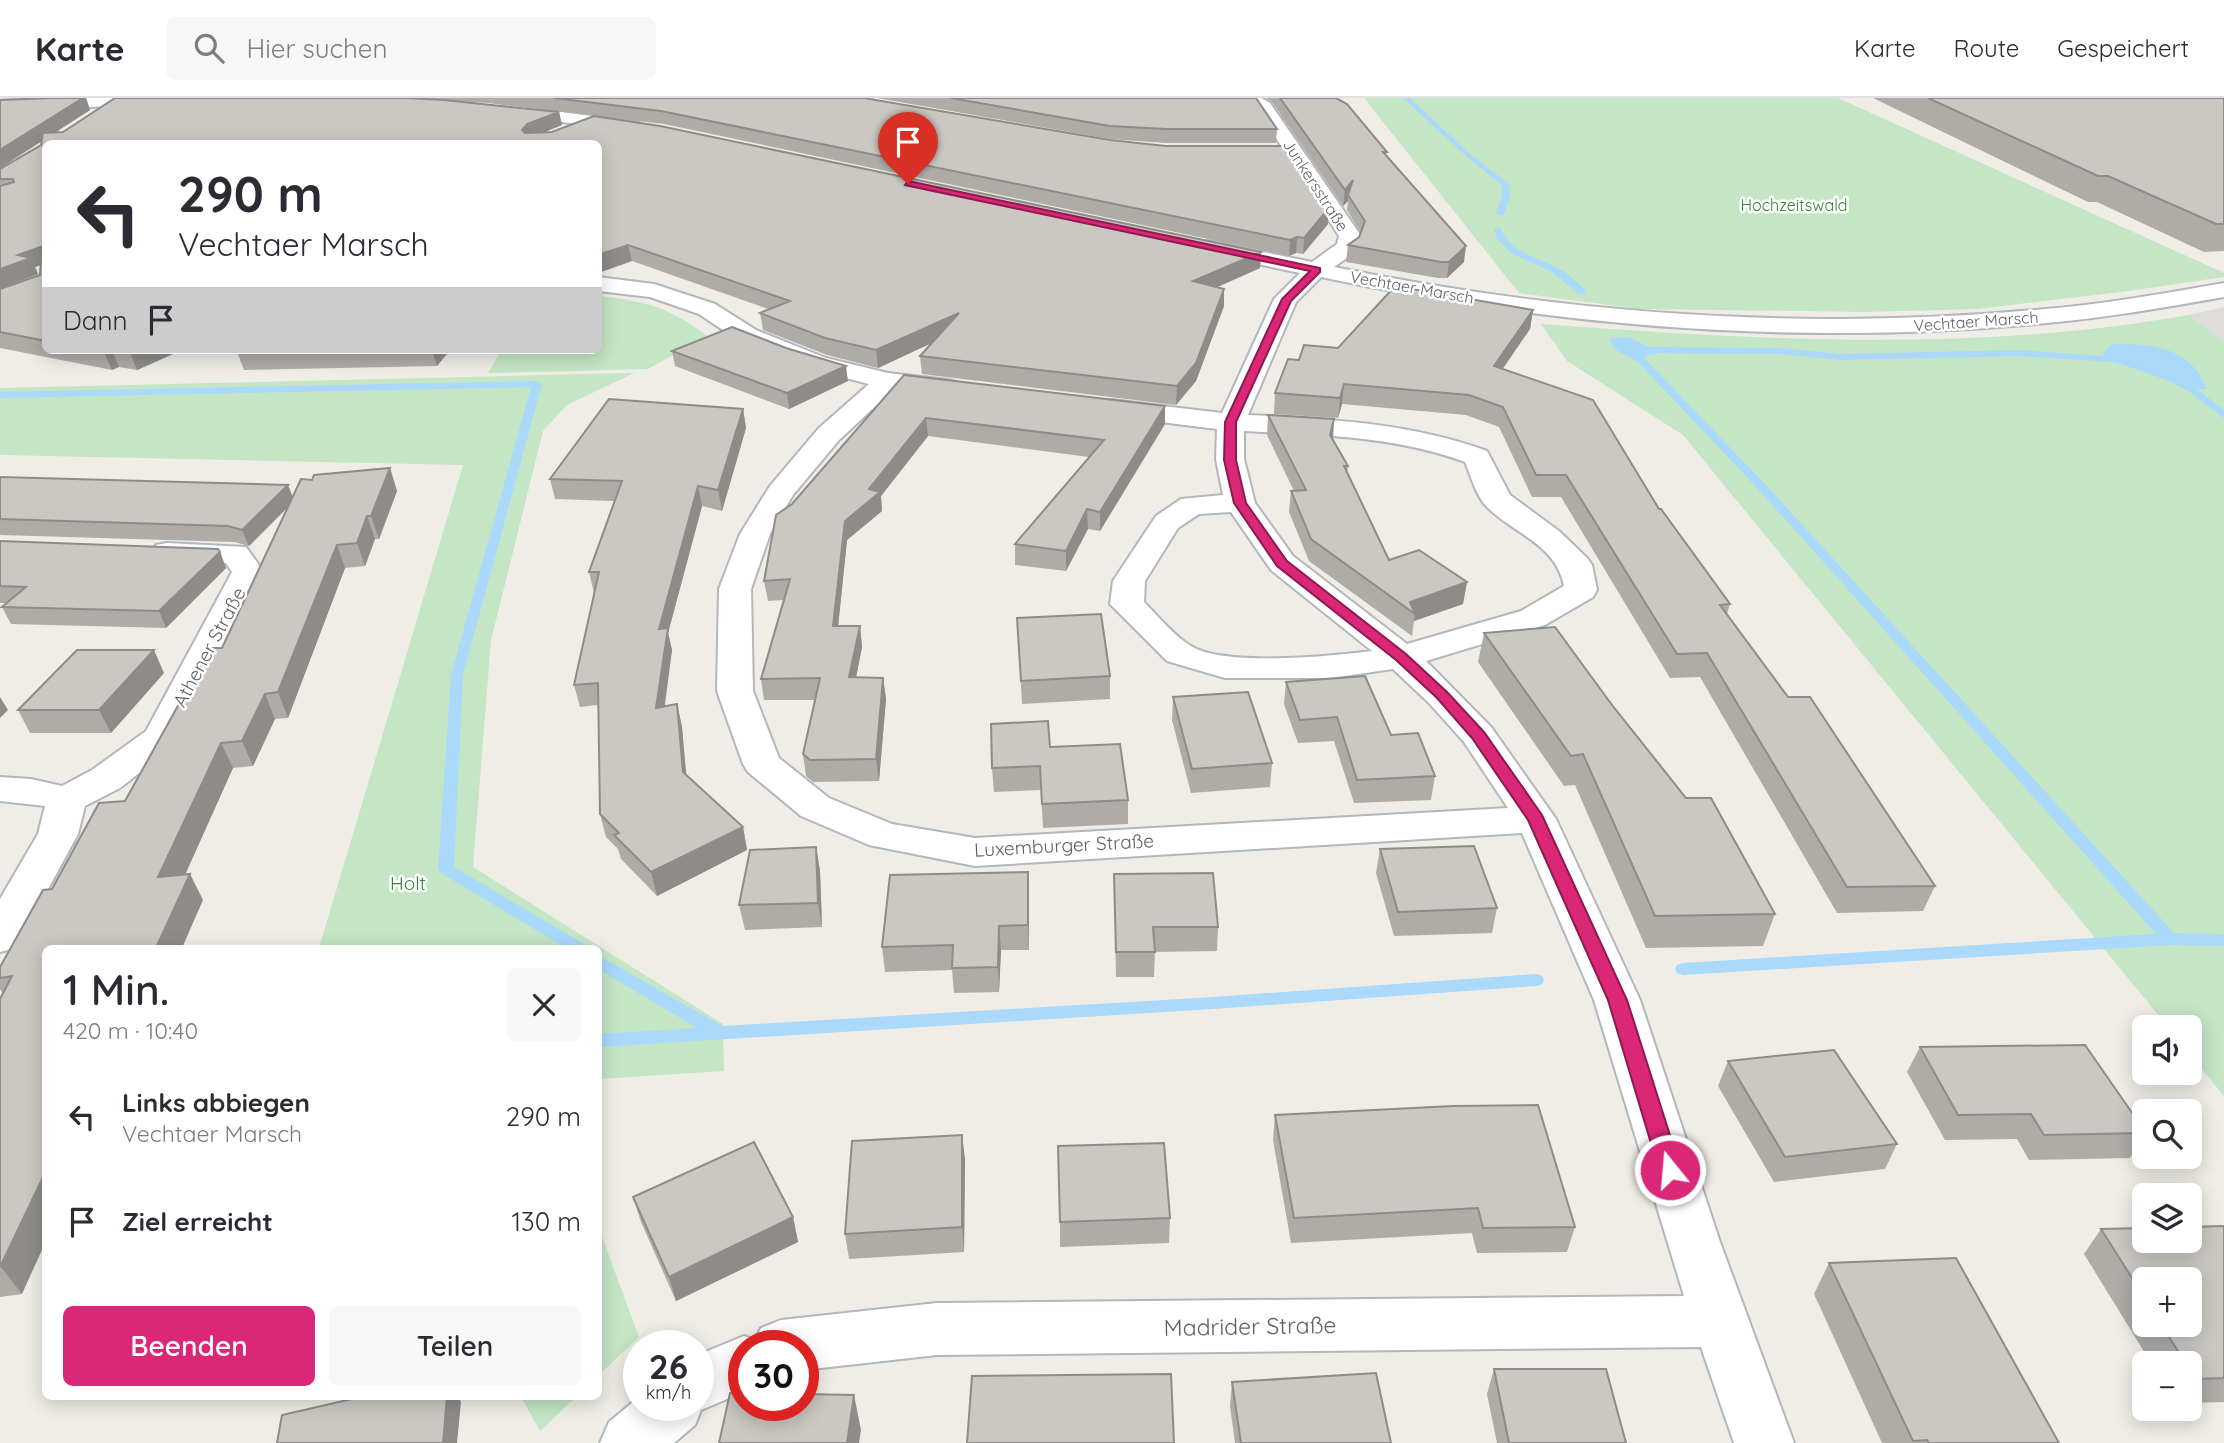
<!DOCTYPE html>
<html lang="de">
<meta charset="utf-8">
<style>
:root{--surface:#fff;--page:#f7f7f7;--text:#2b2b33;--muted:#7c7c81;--line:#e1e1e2;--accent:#db2777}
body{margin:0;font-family:Quicksand,sans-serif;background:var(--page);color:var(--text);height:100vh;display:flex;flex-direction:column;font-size:26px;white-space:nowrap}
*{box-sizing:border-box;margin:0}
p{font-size:23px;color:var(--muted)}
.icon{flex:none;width:38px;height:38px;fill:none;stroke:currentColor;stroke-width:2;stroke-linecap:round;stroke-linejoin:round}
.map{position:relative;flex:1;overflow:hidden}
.side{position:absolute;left:42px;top:847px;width:560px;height:455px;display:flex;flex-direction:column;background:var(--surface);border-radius:10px;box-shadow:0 4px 18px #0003}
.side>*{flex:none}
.banner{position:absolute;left:42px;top:42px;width:560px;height:214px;border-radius:10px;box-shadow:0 4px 18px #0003;background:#fff;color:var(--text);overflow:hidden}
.controls{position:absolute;left:2132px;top:917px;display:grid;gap:14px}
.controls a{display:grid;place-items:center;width:70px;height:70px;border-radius:10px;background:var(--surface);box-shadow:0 4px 18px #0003;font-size:35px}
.speed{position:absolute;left:623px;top:1232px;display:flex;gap:14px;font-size:35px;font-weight:700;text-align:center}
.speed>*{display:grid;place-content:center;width:91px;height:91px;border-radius:50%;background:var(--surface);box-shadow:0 4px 18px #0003;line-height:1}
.speed small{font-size:18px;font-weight:400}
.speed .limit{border:10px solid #d22;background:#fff;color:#111}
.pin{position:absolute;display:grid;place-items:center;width:60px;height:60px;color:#fff;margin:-72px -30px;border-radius:50% 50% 50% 0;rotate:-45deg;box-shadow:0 0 7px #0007}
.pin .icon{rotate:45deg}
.me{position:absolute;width:77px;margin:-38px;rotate:343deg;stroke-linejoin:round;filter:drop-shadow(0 0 5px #0008)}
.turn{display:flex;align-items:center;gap:24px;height:147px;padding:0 21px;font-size:32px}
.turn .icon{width:91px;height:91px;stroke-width:2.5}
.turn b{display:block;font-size:49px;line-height:60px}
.then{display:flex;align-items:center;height:66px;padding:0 21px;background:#0003;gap:14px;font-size:26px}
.round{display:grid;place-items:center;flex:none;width:74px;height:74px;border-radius:10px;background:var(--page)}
.summary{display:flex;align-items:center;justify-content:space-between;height:119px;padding:0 21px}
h1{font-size:42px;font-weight:600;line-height:52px}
.cta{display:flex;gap:14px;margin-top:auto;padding:14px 21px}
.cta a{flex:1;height:80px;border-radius:10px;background:var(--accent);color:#fff;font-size:28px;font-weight:600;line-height:80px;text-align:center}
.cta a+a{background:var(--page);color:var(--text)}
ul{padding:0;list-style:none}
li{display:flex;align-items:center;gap:21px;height:105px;padding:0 21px}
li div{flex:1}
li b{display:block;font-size:26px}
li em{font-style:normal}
header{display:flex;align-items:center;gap:42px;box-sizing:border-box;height:98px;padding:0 35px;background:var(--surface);border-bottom:2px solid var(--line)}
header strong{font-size:33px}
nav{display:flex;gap:38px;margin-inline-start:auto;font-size:24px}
.search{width:490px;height:63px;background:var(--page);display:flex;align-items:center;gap:18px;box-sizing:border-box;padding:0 24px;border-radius:10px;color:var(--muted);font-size:26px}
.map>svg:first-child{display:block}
.industrial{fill:#dedcd8}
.green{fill:#c4e6c4}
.water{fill:#aad9fc}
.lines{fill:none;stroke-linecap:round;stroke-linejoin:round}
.stream{fill:#aad9fc;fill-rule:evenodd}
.minor-casing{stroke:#b3b6ba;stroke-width:4}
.minor{fill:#fff;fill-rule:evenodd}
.wall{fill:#afaca8;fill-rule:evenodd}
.shaded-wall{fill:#8e8c88}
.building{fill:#cbc8c3;stroke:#8e8c88;stroke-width:2}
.route{fill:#db2777;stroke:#8e194d;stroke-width:2}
.labels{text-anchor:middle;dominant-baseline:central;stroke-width:5;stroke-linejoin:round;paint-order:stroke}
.far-street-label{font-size:16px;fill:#5e6166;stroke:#fff}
.far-park-label{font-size:16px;fill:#38833b;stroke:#fff}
.street-label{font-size:19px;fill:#5e6166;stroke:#fff}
.park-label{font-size:19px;fill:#38833b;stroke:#fff}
.near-street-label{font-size:23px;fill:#5e6166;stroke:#fff}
</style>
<header>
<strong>Karte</strong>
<div class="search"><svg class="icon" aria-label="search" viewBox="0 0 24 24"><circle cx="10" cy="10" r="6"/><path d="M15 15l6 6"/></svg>Hier suchen</div>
<nav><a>Karte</a><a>Route</a><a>Gespeichert</a></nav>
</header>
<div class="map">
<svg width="2224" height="1345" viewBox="0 0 2224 1345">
<rect width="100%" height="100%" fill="#efede6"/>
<!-- industrial -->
<path class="industrial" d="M2224 209V243L2189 217Z"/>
<!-- green -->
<path class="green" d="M1364 0H1838L2224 175V179L2121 194 1977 211 1865 214 1640 211 1519 195Z
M599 198C645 203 670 209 707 238L648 271 488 275 502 252H598Z
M2189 217 2224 243V998L2189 956V929H2168L1683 337 1567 263 1541 226C1757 242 1974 255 2189 217Z
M634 275 567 307 543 333 491 542 473 769 723 926 724 973 599 981 598 850H319L463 367 0 357V290Z
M598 1128 639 1239 599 1277H598Z
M521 1299H576L540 1333Z"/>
<!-- water -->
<path class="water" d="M1628 239 1653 251 1656 256 1646 258 1643 262 1646 268 1616 252 1610 243 1612 240Z
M2113 246C2154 245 2191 250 2207 291H2184L2167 282 2112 263 2102 256Z"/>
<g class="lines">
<!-- stream -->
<path class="stream" d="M1403 0H1410L1471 57 1508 85 1510 99 1503 118 1496 116 1502 99V87L1467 59Z
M1494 130H1500C1514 157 1534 157 1559 171 1569 176 1577 184 1585 192V196H1579L1552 174 1511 155 1497 141Z
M1636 245 1645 249 1779 250 1840 256 2019 252 2128 260V264L2125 265 2019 258 1840 262 1779 256 1646 255 1644 260 1766 387 2174 835 2224 836V848L2170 847 1683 877 1677 875 1675 871 1677 867 1683 865 2156 836 1758 391 1636 262 1634 260 1638 253 1632 248Z
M2175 279H2181L2224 312V320L2175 283Z
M537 283 542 286 463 577 454 769 584 846 586 850H566L441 775 438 771 451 577 531 289 0 300V294Z
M598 857 722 928 1198 900 1536 876 1542 878 1544 882 1542 886 1536 888 1198 912 598 949V936L697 930 598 871Z"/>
<defs>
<path id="minor" d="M66 0H186L178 5 0 13V3Z
M1242 0H1261L1270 5 1361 138 1355 154 1334 169C1565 216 1801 233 2035 212 2099 207 2161 196 2224 185V199C2161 210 2099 221 2036 226 1797 248 1556 229 1321 179L1296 204 1248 317C1329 321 1410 325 1487 353L1510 397 1559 433 1587 460 1592 467 1597 492 1593 499 1545 527 1426 563 1491 629 1556 721 1640 902 1720 1144 1794 1345H1734L1701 1249 937 1257 803 1272V1248H744V1294L701 1312 695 1327 674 1345H600L609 1324 639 1299V1307H698V1257L744 1238 755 1242 761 1230 781 1222 937 1205 1684 1198 1594 902 1522 735 975 768 869 747 801 718 748 674 743 666 717 593 719 491 740 436 770 388 819 330 869 286 808 270 738 242 699 216 650 199 598 193V179L654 186 715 206 756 232 826 260 888 275 948 282 957 284 961 290 957 296 948 298 894 291 839 342 793 397 770 436 751 491 753 593 779 660 829 700 892 726 975 740 1508 710 1464 644 1429 605 1393 571 1331 580H1225L1167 563 1110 506 1113 483 1156 418 1181 401 1223 397 1216 361 1217 331 1112 318 1103 316 1099 310 1103 304 1112 302 1222 315 1274 201 1300 175 1201 154 1198 149 1201 144 1209 143 1312 164 1337 146 1339 138 1258 12ZM1244 333C1319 337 1395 338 1465 364 1471 378 1476 398 1487 409 1514 436 1556 446 1564 488L1521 513 1407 546 1293 458 1255 405 1244 361ZM1231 414 1271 472 1372 553C1332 558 1224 569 1191 548 1174 538 1158 518 1144 504L1145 483 1178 430 1199 416Z
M509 7 637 24 646 29 637 34 503 16 500 12 503 8Z
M167 445 246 449 264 474 174 648 120 690 85 708 78 736 22 839 16 850 0 854V801L38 736 45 708 0 703V679L31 681 62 688 92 672 146 633 232 474 226 465 156 461 151 454 156 447Z"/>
</defs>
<!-- minor casing -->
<use href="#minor" class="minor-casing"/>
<!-- minor -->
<use href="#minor" class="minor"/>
</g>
<!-- wall -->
<path class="wall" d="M53 0H86L90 12 56 34H63L115 0H864L1110 42 1166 48H1288L1329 110 1328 126 1303 156 1296 155 1289 158 664 26 488 5 456 3 559 14 562 27 543 34H552L594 18 660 28 1261 154 1260 170 1217 189 1224 191V208L1196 283 1176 307 922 276 920 258 933 244 878 270 827 257 763 232 760 215 768 211 632 163 601 174 598 173V46H46V252H182L137 272 119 269 112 272 0 250V191L40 177 41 167 35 169 38 176 0 191V71L41 47 42 43 0 70V2Z
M877 0H1256L1277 31 1276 45H1166L1110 41Z
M1266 0H1336L1387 54 1386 57 1464 164 1447 180H1438L1346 164 1348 147 1359 139 1361 135 1347 112 1348 103 1343 108 1272 4Z
M1873 0H2224V153L2204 154 2097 104H2088Z
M1533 212 1530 231 1502 271 1659 411 1730 506 1727 516 1788 599 1935 788 1923 813 1837 815 1700 579 1670 580 1561 399H1532L1499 329 1466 317 1342 306 1338 320 1274 316 1275 295 1299 262 1338 250Z
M239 252H450L437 268 244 272 237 254Z
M672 253 848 283 789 311 675 268Z
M904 277 1165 308V326L1100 433 1088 431 1066 473 1015 467V446L1089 359 928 338 881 398 882 413 847 442 838 528H860L862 549 856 579 883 580 886 601 879 683 813 684 806 678 803 656 815 602H764L761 581 783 502 768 503 764 483 792 406Z
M743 311 746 330 722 413 702 408 668 535 672 552 665 608 677 606 682 629 686 677 743 729 747 752 657 798 621 761 618 751 606 739 600 716 598 607 580 609 574 587 594 495 589 474 614 403 555 401 550 381Z
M1268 317 1333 341 1348 368 1347 376 1389 462 1467 484 1463 506 1414 523 1412 538 1309 463 1289 414 1291 393H1294L1267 337Z
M390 370 397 393 379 441H375L365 468 345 470 288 620 275 621 253 668 233 670 185 776 203 802 46 850 22 1196 0 1199V901L3 896 0 891V869L52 791 125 703 222 550 288 409 249 448 235 444 0 437V379L288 387 293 400 312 382Z
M0 443 220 454 226 470 166 530 11 526 2 509 6 505H0Z
M1017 520 1110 578V601L1022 606Z
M1484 535 1612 607 1775 816 1763 848 1646 850 1575 687 1564 688 1478 564Z
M164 575 111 635H30L18 612Z
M1286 584 1391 637 1435 678 1431 702 1354 705 1334 643 1298 645 1284 606Z
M1173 599 1272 665 1270 689 1191 695 1172 622Z
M1050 649 1128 702V726L1043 730 1041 692 994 694 992 670Z
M816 749 820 773 822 829 745 832 739 807Z
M1380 751 1497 810 1492 835 1394 838 1376 775Z
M1114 776 1218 829 1217 853 1155 854 1154 879H1116Z
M1029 798V852H1001L999 894 954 895 952 872 885 874 882 849Z
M1920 949 2144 1032V1039L2130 1060 2029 1062 2017 1041 1945 1042 1907 974Z
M1728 963 1897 1046 1885 1071 1774 1084 1718 988Z
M1275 1017 1575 1129 1567 1154 1477 1155 1472 1135 1291 1145 1273 1042Z
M962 1037 965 1062 964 1154 849 1161 845 1136Z
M633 1099 793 1119 798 1144 676 1203 641 1124Z
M1170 1120 1169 1145 1060 1149V1124Z
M2224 1129V1304L2189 1305V1265H2151L2084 1156 2101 1131ZM2144 1181 2189 1227H2144Z
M1829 1165 2059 1345H1882L1814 1196Z
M1494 1271 1626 1345H1497L1487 1296Z
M1232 1284 1391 1345H1235L1230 1308Z"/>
<!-- shaded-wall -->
<path class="shaded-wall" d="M83 0H86L90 12 0 70V52Z
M559 14 562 27 530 40 522 32 527 26Z
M1353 82 1348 97V103L1343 108 1345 92Z
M1329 110 1328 126 1303 156 1304 140Z
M1297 139 1296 155 1289 158 1290 142Z
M46 147V165L35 169 38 176 0 191V171L18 157Z
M628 147 632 163 601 174 598 157Z
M1466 148 1464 164 1447 180 1449 164Z
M1261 154 1260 170 1193 200V183Z
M1224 191V208L1196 283 1176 307 1177 288Z
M1533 212 1530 231 1491 288 1494 268Z
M959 215 960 232 878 270 876 252Z
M108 252H112L119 269 112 272 104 254Z
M135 252H182L137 272 130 254Z
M432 252H450L437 268Z
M846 268 848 283 789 311 787 295Z
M1344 286 1342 306 1338 320 1340 300Z
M1165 308V326L1100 433V414Z
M743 311 746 330 722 413 718 392Z
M926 320 928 338 881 398 882 413 847 442 836 549 833 528 845 423Z
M1334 321 1333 341 1330 337Z
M390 370 397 393 379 441 371 418Z
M288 387 294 403 249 448 242 432Z
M698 388 702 408 668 535 672 552 661 632 656 610 659 531Z
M1087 411 1088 431 1066 473V453Z
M367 418 375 441 365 468 357 445Z
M337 447 345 470 288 620 278 594Z
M220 454 226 470 166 530 159 513Z
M1467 484 1463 506 1414 523 1415 516 1410 504Z
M860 528 862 549 852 600 849 579Z
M154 552 164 575 111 635 99 612Z
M883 580 886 601 879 683 876 661Z
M265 596 275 621 253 668 242 643Z
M0 599 8 612 0 620Z
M677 606 682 629 688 697 683 674Z
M221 645 233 670 172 806 158 779Z
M743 729 747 752 657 798 651 774Z
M816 749 820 773 822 829 818 805Z
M1028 774 1029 798V852L1028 827Z
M190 776 203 802 182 850H156Z
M999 828 1001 852 999 894 998 869Z
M962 1037 965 1062 964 1154 962 1129Z
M46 1073V1143L22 1196 1 1169Z
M793 1119 798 1144 676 1203 669 1179Z
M854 1297 861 1332 859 1345H847Z
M447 1298H458L461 1304 457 1345H443Z"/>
<!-- building -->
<path class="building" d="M53 0H83L0 52V2Z
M115 0H407L444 2 559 14 527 26 522 32 525 35 552 34 594 18 660 28 1261 154 1193 183 1224 191 1196 265 1177 288 920 258 959 215 876 252 825 240 760 215 790 203 628 147 598 157V46H46V147L18 157 31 160 0 171V88L14 84 13 81H0V71L41 47 43 35 63 34Z
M554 0H864L1110 42 1166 48H1288L1329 110 1304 140 1297 139 1290 142 661 13Z
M951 0H1256L1277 31H1166L1110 28Z
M1280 0H1336L1347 6 1387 54H1383L1466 148 1449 164H1441L1348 147 1359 139 1365 123 1348 97 1353 82 1345 92Z
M1928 0H2224V126H2216L2108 78H2098Z
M41 162 46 163V243L0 234V191L40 177Z
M1395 188 1533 212 1494 268 1593 302 1659 411H1661L1730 506 1720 507 1788 599H1810L1935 788 1847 789 1707 555 1677 556 1566 377H1536L1503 309 1469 297 1344 286 1340 300 1275 295 1288 261 1299 262 1304 247 1338 250Z
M732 229 786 250 846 268 787 295 672 253Z
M117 252H135L130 254Z
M239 252H343L237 254Z
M904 277 1165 308 1100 414 1087 411 1066 453 1015 446 1104 342 926 320 869 391 880 394 845 423 833 528H860L849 579 883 580 876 661 810 662 803 656 820 580 761 581 790 481 764 483 776 417 792 406Z
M609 301 743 311 718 392 698 388 659 531 668 530 656 610 677 606 683 674 743 729 651 774 614 737 619 735 600 716 598 585 574 587 599 474H589L622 383 550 381Z
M1268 317 1334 321 1330 337 1348 368H1344L1389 462 1419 452 1467 484 1410 504 1415 516 1311 441 1291 393 1306 392Z
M390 370 371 418H367L357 445 337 447 278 594 265 596 242 643 221 645 158 779 190 776 156 850H46V1073L0 1169V901L12 878 0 880V869L43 792 52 791 99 705 125 703 210 550H222L301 381 312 382 314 377Z
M0 379 288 387 242 432 228 428 0 421Z
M0 443 218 451 220 454 159 513 2 509 26 489 0 488Z
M1101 516 1110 578 1021 583 1017 520Z
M1555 529 1612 607 1686 700H1711L1775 816 1655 818 1583 656 1571 658 1484 535Z
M77 552H154L99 612H18Z
M1365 578 1391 637 1418 635 1435 678 1357 682 1337 619 1300 622 1286 584Z
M1248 594 1272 665 1192 671 1173 599Z
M1048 623 1050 649 1120 646 1128 702 1042 706 1040 668 992 670 991 626Z
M1474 748 1497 810 1398 814 1380 751Z
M816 749 818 805 739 807 750 752Z
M1028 774V827L999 828 998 869 952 870 953 847 882 849 890 777Z
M1213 775 1218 829H1153L1155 854H1116L1114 776Z
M2085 947 2144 1032V1035L2044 1037 2031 1016 1958 1017 1920 949Z
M1834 952 1897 1046 1785 1059 1728 963Z
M1538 1007 1575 1129 1483 1130 1478 1110 1294 1120 1275 1017 1453 1008Z
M962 1037V1129L845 1136 852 1043Z
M754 1044 793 1119 669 1179 633 1099Z
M1164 1045 1170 1120 1060 1124 1058 1048Z
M2223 1128 2224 1129V1280L2196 1281 2189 1270V1265H2186L2161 1227H2189V1181H2144V1199L2101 1131 2144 1130V1143H2189V1129Z
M1956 1160 2059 1345H1929L1927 1342 1913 1343 1829 1165Z
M1494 1271H1606L1626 1345H1509Z
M1376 1275 1391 1345H1241L1232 1284Z
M1171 1276 1174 1345H967L972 1278Z
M730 1295H744V1307H803V1296L854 1297 847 1345H719Z
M365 1298H447L443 1345H277L282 1317Z"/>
<!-- route -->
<path class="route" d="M908 83 1320 170V174L1291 203 1236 324V362L1246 405 1287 463 1406 556 1447 594 1484 634 1542 717 1627 902 1681 1072 1678 1078 1670 1080 1662 1078 1659 1072 1608 902 1528 722 1472 640 1437 600 1396 562 1277 468 1234 405 1224 362 1225 324 1282 201 1310 173 905 87Z"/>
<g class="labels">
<!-- far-street labels -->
<g class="far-street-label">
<text transform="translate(1316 87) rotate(57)">Junkersstraße</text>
<text transform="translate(1412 189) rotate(10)">Vechtaer Marsch</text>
<text transform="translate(1976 223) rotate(-4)">Vechtaer Marsch</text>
</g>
<!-- far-park labels -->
<g class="far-park-label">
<text x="1794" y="107">Hochzeitswald</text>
</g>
<!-- street labels -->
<g class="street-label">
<text transform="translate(209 549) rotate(-62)">Athener Straße</text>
<text transform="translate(1064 747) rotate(-3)">Luxemburger Straße</text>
</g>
<!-- park labels -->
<g class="park-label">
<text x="408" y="785">Holt</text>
</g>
<!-- near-street labels -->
<g class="near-street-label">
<text transform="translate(1250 1228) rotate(-1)">Madrider Straße</text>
</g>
</g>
</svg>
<div class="controls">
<a><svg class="icon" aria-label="sound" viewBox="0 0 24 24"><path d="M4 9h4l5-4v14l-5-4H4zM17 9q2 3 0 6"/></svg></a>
<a><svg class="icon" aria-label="search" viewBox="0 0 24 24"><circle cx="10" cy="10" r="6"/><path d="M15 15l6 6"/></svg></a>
<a><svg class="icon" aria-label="layers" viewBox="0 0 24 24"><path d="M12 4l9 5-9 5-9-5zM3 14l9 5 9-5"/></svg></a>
<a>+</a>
<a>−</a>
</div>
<div class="speed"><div>26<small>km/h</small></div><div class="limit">30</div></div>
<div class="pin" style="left:908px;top:86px;background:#d93025"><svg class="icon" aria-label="arrive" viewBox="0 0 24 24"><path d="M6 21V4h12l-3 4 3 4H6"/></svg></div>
<svg class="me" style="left:1670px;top:1072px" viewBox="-20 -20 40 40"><circle r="17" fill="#db2777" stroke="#fff" stroke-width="3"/><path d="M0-11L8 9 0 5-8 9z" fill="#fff"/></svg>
<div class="banner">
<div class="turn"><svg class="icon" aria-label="left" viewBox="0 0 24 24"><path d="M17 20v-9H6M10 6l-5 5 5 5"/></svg><div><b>290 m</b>Vechtaer Marsch</div></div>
<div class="then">Dann<svg class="icon" aria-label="arrive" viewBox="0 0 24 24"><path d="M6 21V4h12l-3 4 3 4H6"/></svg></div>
</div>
<section class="side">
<div class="summary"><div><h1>1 Min.</h1><p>420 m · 10:40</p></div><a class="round"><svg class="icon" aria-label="close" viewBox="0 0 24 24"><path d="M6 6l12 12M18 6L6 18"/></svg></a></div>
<ul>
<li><svg class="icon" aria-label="left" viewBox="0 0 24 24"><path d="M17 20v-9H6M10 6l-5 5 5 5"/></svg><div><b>Links abbiegen</b><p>Vechtaer Marsch</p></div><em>290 m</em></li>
<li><svg class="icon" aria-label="arrive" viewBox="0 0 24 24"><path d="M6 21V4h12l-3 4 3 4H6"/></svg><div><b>Ziel erreicht</b></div><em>130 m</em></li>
</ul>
<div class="cta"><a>Beenden</a><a>Teilen</a></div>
</section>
</div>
